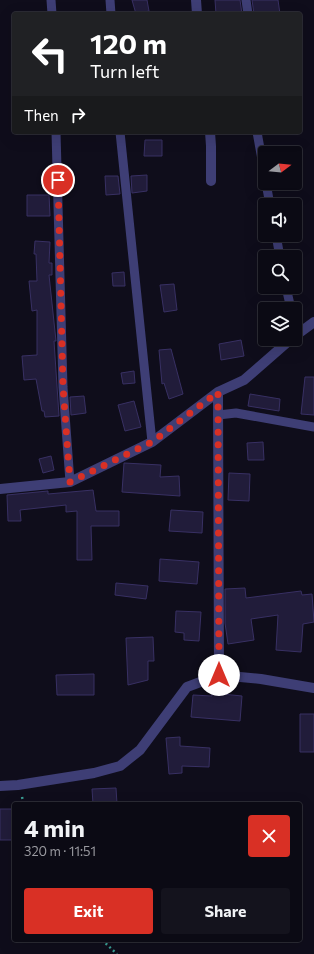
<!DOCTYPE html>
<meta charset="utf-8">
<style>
:root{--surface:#0b0a14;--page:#14131d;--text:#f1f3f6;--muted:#9a9aa0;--line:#2b2b34;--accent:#d93025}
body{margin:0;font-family:Commissioner,sans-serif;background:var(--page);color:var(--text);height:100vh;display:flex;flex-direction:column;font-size:15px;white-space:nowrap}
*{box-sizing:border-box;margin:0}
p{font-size:13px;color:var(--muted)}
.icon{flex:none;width:22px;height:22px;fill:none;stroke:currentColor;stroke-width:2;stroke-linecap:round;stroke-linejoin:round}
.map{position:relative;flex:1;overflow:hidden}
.details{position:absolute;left:12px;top:802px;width:290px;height:140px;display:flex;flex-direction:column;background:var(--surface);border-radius:4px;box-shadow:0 4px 16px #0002,0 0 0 1px var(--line)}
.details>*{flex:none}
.top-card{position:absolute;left:12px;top:12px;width:290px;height:122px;border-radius:4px;box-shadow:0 4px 16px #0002,0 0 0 1px var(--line);background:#202124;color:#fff;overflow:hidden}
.needle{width:26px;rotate:74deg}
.buttons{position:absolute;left:258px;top:146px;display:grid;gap:8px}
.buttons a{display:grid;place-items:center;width:44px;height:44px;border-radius:4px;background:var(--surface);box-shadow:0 4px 16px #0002,0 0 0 1px var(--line);font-size:20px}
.pin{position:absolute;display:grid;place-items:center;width:34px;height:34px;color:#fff;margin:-17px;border:2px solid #fff;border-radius:50%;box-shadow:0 1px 4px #0007}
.me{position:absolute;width:44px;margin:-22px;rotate:0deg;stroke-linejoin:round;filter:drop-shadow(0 0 3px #0008)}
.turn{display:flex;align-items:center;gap:14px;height:84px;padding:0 12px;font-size:18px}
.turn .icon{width:52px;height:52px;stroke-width:2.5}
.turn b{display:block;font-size:28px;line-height:34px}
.then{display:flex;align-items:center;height:38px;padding:0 12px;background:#0003;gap:8px;font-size:15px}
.round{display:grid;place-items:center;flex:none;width:42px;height:42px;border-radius:4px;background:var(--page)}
.summary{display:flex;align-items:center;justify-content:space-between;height:68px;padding:0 12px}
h1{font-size:24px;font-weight:700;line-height:30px}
.button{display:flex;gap:8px;margin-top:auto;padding:8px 12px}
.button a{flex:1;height:46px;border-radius:4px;background:var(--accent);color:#fff;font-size:16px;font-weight:700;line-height:46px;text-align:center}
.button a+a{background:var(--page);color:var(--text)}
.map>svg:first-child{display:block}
.building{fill:#211c3a;stroke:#383063}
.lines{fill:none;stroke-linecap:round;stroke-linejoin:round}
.path{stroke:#3ba096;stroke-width:2.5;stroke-dasharray:2 3;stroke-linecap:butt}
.lane{stroke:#3e3e75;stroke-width:9}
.street{stroke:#3e3e75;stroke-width:10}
.route{stroke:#d93025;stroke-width:7;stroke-dasharray:0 12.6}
</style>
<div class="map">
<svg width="314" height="954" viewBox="0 0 314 954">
<rect width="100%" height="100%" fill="#0f0d1b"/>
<!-- building -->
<path class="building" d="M132 0H147L149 11 136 14Z
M215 0H240L242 14H216Z
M252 0H278L280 14H254Z
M145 140H162V156H144Z
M147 175V191L132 193 131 176Z
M105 176H118L120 194 106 195Z
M27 195H49L50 216H27Z
M35 241 50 242 49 263H52V275H49L56 341H54L59 416 45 417 44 411H42L36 379 24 380 22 356 37 355V310L32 311 29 281H37L36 254H34Z
M124 272 125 286H113L112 273Z
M174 284 177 310 164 312 160 285Z
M241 340 244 356 221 360 219 344Z
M171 349 183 394 169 399 164 383 162 384 159 350Z
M134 371 135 383 123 384 121 373Z
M305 377H314V415L301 414Z
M250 394 280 399 279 411 248 406Z
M84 396 86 413 71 415 70 397Z
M134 401 141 427 125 431 118 405Z
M263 442 264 460H248L247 443Z
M51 456 54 470 43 473 39 459Z
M124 463 161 465 160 477 179 476 180 496 122 492Z
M229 473 250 474 249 501 228 500Z
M93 490 96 511H119V526H91L92 560H77V511L66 512V505L20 510 21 521H8L7 495 48 491V494Z
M171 510 203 512 202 533 169 531Z
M160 559 199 562 197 584 159 581Z
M116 583 148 586 146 599 115 595Z
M245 588 246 598 301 591 302 595 312 594 314 622 303 624 301 652 276 650 278 615 251 619 254 640 228 644 225 623V589Z
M176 611 201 612 199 641 184 640V633L175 632Z
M153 637 154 661H148V680L128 685 126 638Z
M94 674V695H57L56 675Z
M212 693 242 696 240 721 191 717 193 695 212 696Z
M300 714H314V752H300Z
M180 737V746L210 748 209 767 182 766V773L169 774 166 738Z
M116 788 117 804H93L92 789Z
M0 809H14V840H0Z"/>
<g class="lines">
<!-- path -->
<path class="path" d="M22 797 24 804
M102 940 117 954"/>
<!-- lane -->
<path class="lane" d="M51 0 52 14
M110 0 111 14
M246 0 248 14
M56 132 63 387 70 482
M120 132 152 442
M257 132 265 176
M266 183 270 205
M276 235 280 257
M286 287 291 309
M218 415 236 413 314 427"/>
<!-- street -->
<path class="street" d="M196 0 197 14
M210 132 211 146V181
M295 336 314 322
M218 392 219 675
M0 489 70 482 152 442 218 392 244 380 291 339
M0 786 18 785 94 773 120 766 140 750 187 687 219 675 261 679 314 688"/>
</g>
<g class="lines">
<!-- route -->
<path class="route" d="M58 180 63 387 70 482 152 442 218 392 219 675"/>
</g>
</svg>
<div class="buttons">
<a><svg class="needle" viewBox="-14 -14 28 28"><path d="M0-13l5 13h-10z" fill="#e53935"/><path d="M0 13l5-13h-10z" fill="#9a9aa0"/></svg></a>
<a><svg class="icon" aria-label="sound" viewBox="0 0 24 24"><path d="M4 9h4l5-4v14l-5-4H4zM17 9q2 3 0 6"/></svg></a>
<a><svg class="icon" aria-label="search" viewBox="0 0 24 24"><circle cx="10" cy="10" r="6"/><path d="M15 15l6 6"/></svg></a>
<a><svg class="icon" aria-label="layers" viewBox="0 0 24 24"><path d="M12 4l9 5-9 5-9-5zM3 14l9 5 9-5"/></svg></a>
</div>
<div class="pin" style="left:58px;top:180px;background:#d93025"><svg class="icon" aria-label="arrive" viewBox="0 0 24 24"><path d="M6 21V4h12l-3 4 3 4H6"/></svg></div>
<svg class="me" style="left:219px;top:675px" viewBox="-20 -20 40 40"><circle r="19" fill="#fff"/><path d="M0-13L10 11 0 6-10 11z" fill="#d93025"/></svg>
<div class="top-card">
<div class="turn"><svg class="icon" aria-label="left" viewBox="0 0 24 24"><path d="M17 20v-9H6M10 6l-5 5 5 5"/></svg><div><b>120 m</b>Turn left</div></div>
<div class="then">Then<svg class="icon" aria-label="right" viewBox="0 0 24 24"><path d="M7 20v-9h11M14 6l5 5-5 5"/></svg></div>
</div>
<section class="details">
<div class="summary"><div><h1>4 min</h1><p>320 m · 11:51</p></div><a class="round" style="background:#d93025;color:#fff"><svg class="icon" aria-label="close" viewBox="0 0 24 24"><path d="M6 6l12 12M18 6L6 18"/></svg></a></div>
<div class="button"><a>Exit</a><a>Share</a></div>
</section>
</div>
